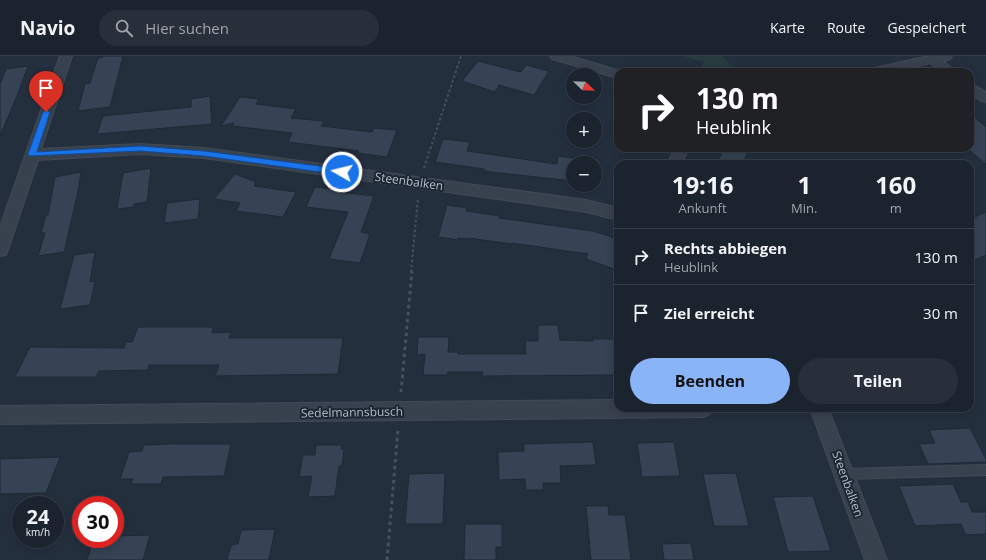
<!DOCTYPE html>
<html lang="de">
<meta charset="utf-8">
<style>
:root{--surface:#1b232e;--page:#282f3a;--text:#f1f3f6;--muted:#a0a4aa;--line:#39404a;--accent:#8ab4f8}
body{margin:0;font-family:"Open Sans",sans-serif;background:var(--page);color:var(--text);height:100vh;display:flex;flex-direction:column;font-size:15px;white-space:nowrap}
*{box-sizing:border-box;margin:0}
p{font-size:13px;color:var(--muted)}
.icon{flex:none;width:22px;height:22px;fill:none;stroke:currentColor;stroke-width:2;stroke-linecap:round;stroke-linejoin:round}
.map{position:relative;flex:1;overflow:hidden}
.details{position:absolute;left:614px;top:104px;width:360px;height:252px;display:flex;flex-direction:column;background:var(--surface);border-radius:12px;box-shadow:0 2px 10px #0003,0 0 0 1px var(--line)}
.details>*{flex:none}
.guide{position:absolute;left:614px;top:12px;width:360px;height:84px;border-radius:12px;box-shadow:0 2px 10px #0003,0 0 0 1px var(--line);background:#202124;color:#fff;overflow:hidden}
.needle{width:26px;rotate:113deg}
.controls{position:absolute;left:566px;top:12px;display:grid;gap:8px}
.controls a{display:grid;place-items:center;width:36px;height:36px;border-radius:50%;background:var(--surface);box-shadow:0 2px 10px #0003,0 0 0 1px var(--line);font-size:20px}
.speed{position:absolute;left:12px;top:440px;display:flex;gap:8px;font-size:20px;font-weight:700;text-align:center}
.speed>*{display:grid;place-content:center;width:52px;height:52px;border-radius:50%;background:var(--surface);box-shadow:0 2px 10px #0003,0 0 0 1px var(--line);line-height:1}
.speed small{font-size:10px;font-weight:400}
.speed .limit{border:6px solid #d22;background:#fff;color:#111}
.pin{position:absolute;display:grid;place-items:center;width:34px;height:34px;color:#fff;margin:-41px -17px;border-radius:50% 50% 50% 0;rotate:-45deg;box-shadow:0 0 4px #0007}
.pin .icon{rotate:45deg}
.me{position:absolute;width:44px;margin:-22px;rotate:278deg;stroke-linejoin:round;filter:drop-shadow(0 0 3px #0008)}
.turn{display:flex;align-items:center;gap:14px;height:84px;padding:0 16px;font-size:18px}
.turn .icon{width:52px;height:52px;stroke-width:2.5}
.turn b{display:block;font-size:28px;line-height:34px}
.eta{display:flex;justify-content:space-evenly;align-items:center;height:68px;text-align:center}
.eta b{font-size:24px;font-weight:700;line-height:28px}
.action{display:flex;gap:8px;margin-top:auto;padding:8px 16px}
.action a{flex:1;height:46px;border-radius:24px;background:var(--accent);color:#111;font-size:16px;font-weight:700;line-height:46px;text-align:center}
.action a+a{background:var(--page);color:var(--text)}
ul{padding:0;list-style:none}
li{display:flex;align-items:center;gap:12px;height:56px;padding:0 16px;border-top:1px solid var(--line)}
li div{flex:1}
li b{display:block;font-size:15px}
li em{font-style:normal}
header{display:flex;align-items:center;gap:24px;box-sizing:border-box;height:56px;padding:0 20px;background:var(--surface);border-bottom:1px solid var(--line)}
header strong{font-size:19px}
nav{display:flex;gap:22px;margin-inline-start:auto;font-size:14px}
.search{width:280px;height:36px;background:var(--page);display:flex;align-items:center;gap:10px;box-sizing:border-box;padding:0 14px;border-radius:22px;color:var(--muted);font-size:15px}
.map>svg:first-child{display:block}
.green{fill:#263c3f}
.building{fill:#364354;stroke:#1f2835}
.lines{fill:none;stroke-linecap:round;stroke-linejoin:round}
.lane-casing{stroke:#414a57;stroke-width:2}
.street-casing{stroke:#414a57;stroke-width:2}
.path-far1{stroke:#3f5557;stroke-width:2;stroke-dasharray:2.5 2.5;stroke-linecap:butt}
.path{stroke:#3f5557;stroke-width:3;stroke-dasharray:3.5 3.5;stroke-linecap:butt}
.lane{fill:#38414e;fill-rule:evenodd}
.street{fill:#38414e;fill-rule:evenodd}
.route{fill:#1a73e8;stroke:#114b97}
.labels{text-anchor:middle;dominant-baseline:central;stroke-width:4;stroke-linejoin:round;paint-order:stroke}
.street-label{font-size:12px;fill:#b4bcc9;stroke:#1d2633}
</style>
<header>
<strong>Navio</strong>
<div class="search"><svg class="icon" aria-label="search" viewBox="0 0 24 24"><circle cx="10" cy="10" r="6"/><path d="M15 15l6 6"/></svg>Hier suchen</div>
<nav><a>Karte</a><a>Route</a><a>Gespeichert</a></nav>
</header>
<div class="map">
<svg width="986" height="504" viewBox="0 0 986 504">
<rect width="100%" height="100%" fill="#242f3e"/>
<!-- green -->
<path class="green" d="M682 0H722L738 16H698L704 6Z"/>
<!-- building -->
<path class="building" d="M102 0H123L110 51 78 55 85 28 90 27 98 2H101Z
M478 5 521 16 526 9 549 15 534 39 499 29 495 36 462 25Z
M28 10 17 40 0 80V28L6 13Z
M210 40 212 68 97 78 103 60 191 51V43Z
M240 41 259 43 256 48 296 53 291 62 324 65 321 70 372 76 374 72 397 74 387 101 358 97 359 95 288 86 292 77 232 70 234 67 221 70Z
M970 57 986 71V108L970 95Z
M443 83 470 86 467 95 557 108 558 100 573 102V125L500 117 484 115V113L435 106Z
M723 92H749L743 108H717Z
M151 112 147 146 134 148V151L117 153 123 117Z
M81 116 78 136 64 196 38 200 45 177H41L46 159H48L55 121Z
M235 118 256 126 254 130 296 136 283 161 236 155 240 147 214 143Z
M315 131 340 134V136L374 140 361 176 370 178 360 207 329 203 348 156 306 151Z
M200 143 198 163 164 167 167 147Z
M447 149 467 152 466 155 500 160 499 162 593 175 618 183V202L614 213 586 203 588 198 512 187V188L468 182V183L458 182V184L438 181Z
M986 156V199L970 206V163Z
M95 196 90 226 95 225 90 249 60 253 74 199Z
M538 269H558L560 284 593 285V283H615L618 319 482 320 483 316H448L447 319H423L425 298 417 299 418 281H449L448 296H458V298H526L525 285H538Z
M138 271H213L212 277 231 276 229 282H343L338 318 215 320 219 309H149L148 314 99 315 96 321H15L30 291 124 292 126 286H132Z
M970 372 986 403V406L928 408 919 388 935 387 929 374Z
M593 386 596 409 560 410 561 427H543L544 434H526L525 423 499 424 498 396 524 395V388Z
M674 386 680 420 642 421 637 387Z
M172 388H231L224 420 163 421 161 428H131L133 423H120L129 396 142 395 144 389Z
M316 389H342L341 393H344L342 410H339L335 440 308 441 312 420 299 421 303 399H315Z
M60 401 46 437 0 438V403Z
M445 417 443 468H405L409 418Z
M736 417 749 470H714L703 418Z
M953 428 961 446H968L972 456H986V478L966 479 961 468 915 470 899 430Z
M813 440 831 495 788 496 773 441Z
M586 450H608L609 459H625L631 504H591Z
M465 468H502V491H496V504H464Z
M275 473 269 504H227L231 489 238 488 241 474Z
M150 479 143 504H87L94 483H115V480Z
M691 487 694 504H664L662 488Z"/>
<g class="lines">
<defs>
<path id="lane" d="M986 409V419L844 423 840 422 839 418 840 414 844 413Z"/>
<path id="street" d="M60 0H72L41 93 140 88 204 92 586 144 618 152V164L586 156 526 147 204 102 140 98 38 104 8 194 6 199 0 200V171Z
M550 0H570L623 16H618V22L552 3Z
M929 0H952L950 3 943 5 956 16H942L930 7 892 16H868L870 13Z
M970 27 986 36V46L981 45 970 37Z
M675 92H689L681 108H667Z
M618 344V352H712L710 358 703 361 0 368V350Z
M810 352H828L887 504H865Z"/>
</defs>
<!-- lane casing -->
<use href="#lane" class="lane-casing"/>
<!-- street casing -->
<use href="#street" class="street-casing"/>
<!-- path-far1 -->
<path class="path-far1" d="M424 112 461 0
M411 216 418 142"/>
<!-- path -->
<path class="path" d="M401 336 412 215
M387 504 398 373"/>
<!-- lane -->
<use href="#lane" class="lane"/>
<!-- street -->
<use href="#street" class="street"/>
</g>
<!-- route -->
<path class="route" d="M46 54 50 56 37 96 140 90 204 95 342 113 346 116 342 119 204 100 140 95 29 100 28 98 43 56Z"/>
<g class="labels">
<!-- street labels -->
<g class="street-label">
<text transform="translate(409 125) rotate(8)">Steenbalken</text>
<text transform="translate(352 356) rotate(-1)">Sedelmannsbusch</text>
<text transform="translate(848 428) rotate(70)">Steenbalken</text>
</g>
</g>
</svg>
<div class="controls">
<a><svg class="needle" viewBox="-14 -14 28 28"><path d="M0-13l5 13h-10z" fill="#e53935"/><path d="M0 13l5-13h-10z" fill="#a0a4aa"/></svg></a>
<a>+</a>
<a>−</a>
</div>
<div class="speed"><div>24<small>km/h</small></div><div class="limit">30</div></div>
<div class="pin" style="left:46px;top:56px;background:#d93025"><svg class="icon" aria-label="arrive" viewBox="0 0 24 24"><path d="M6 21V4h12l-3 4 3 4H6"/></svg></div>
<svg class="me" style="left:342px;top:116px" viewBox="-20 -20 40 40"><circle r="17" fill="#1a73e8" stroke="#fff" stroke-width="3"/><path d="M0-11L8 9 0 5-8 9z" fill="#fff"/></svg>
<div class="guide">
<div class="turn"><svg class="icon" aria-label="right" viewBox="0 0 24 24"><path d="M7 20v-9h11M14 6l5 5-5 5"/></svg><div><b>130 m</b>Heublink</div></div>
</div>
<section class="details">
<div class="eta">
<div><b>19:16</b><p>Ankunft</p></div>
<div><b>1</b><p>Min.</p></div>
<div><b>160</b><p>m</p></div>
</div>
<ul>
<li><svg class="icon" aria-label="right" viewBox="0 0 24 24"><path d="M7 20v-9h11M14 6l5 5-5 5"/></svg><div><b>Rechts abbiegen</b><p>Heublink</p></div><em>130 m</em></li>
<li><svg class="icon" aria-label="arrive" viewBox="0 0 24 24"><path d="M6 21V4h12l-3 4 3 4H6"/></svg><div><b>Ziel erreicht</b></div><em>30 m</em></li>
</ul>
<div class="action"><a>Beenden</a><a>Teilen</a></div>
</section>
</div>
